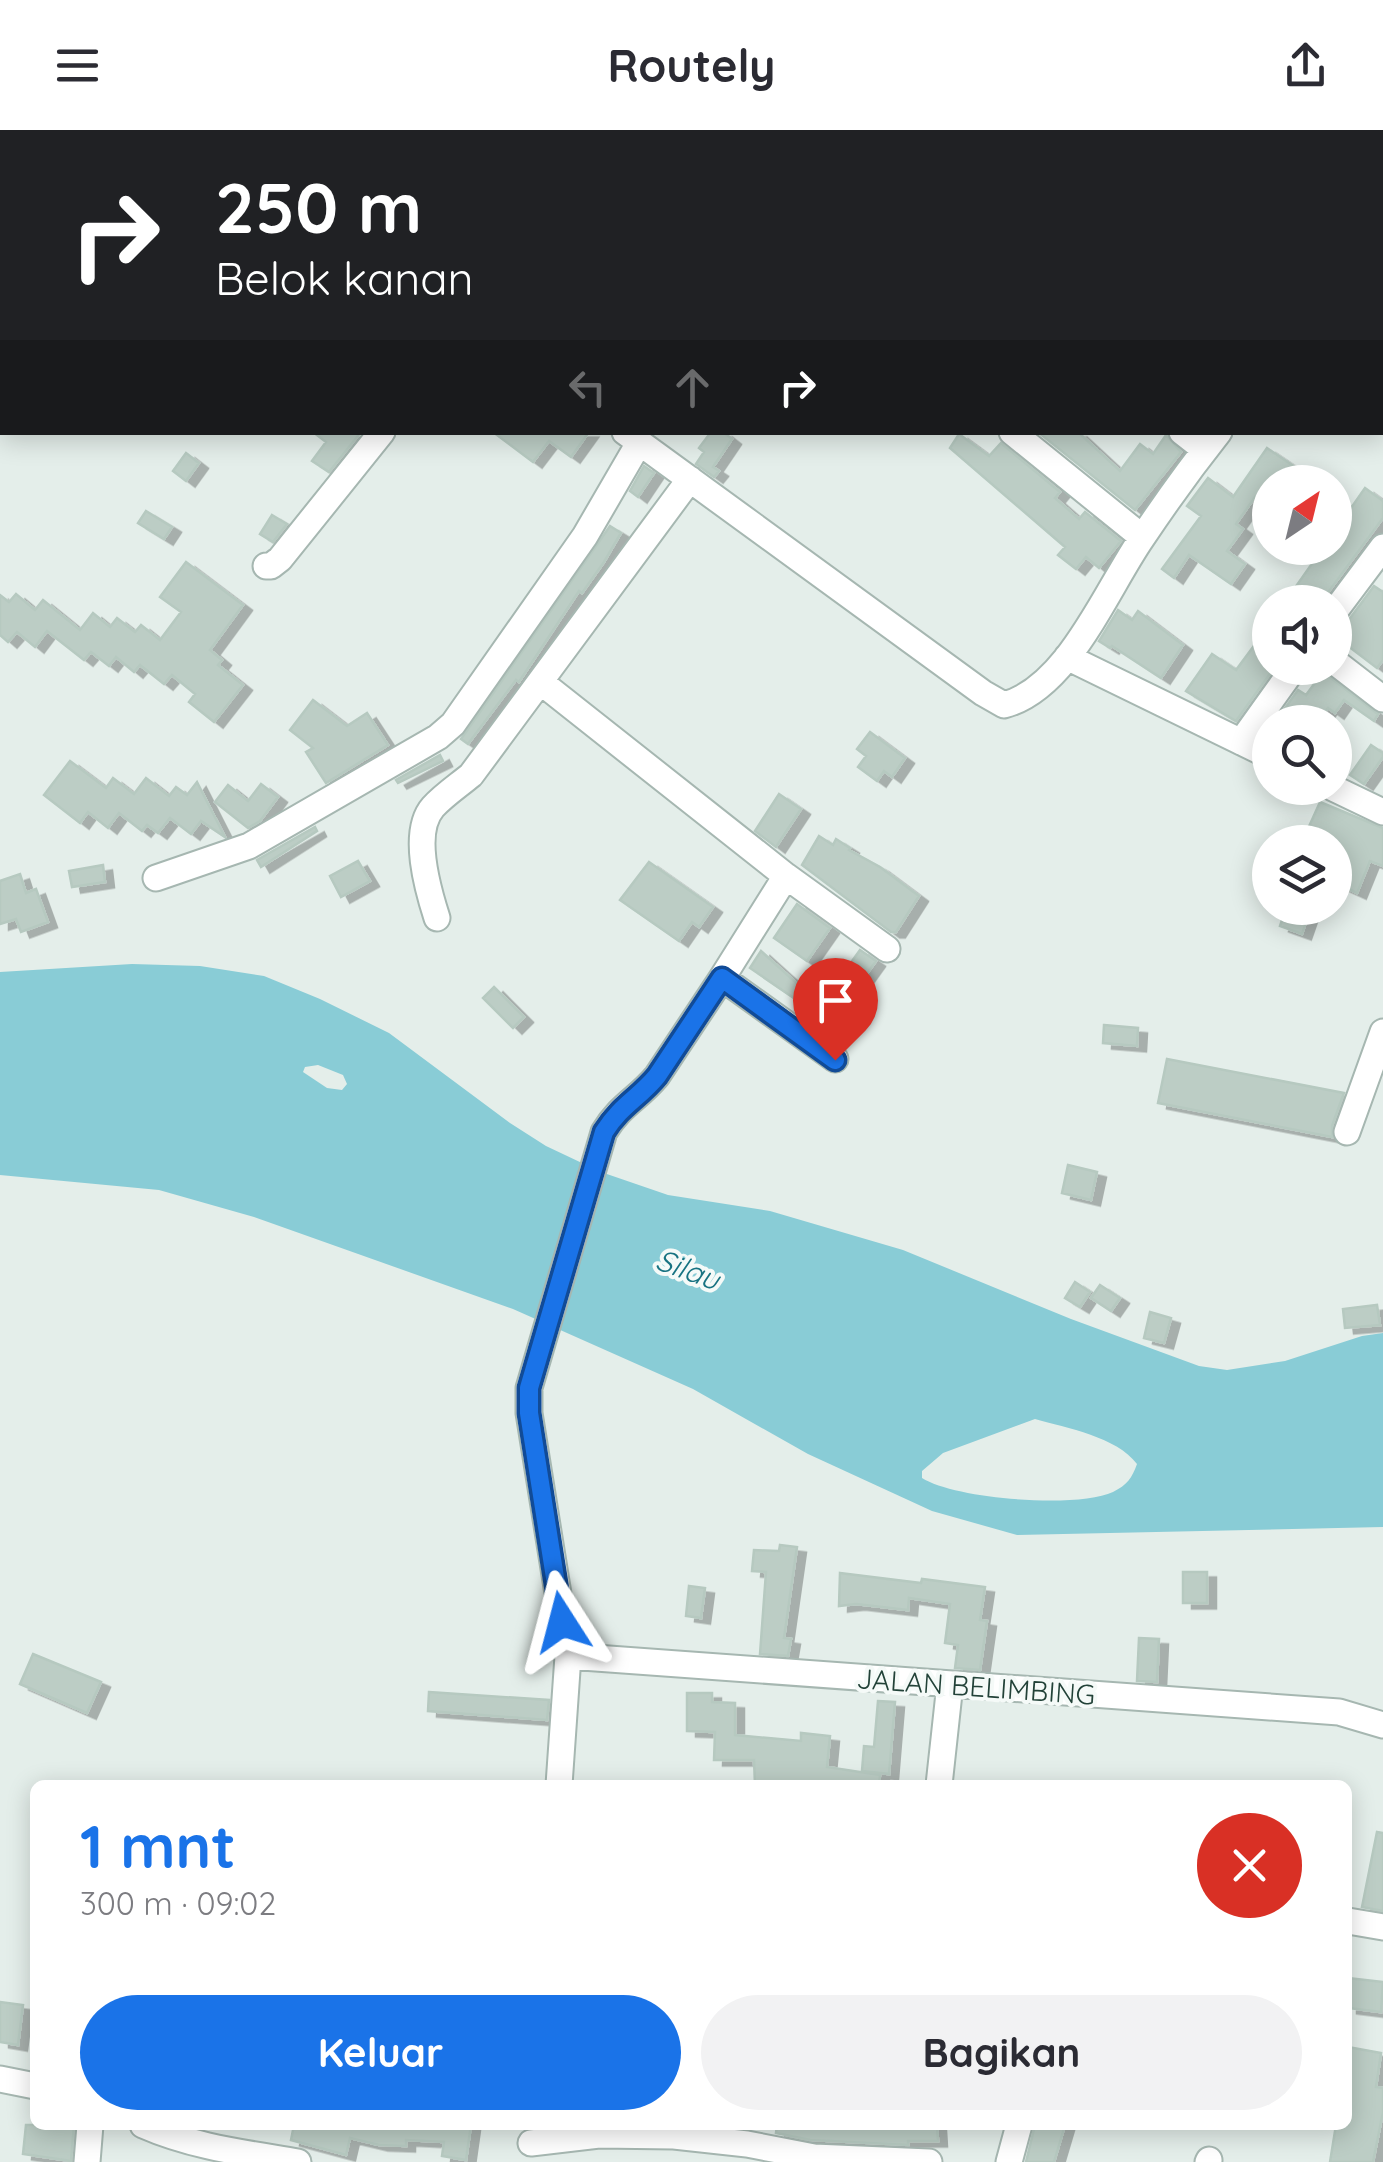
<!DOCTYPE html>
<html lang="id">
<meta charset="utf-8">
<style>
:root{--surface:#fff;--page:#f2f2f3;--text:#2b2b33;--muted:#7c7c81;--accent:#1a73e8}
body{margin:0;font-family:Quicksand,sans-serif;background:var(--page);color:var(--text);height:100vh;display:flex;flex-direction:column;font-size:38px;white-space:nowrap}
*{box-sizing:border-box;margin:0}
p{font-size:32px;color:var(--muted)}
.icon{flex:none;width:55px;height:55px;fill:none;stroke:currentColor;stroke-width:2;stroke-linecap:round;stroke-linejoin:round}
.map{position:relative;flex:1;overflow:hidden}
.sheet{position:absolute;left:30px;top:1650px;width:1322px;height:350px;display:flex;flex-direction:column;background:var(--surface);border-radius:15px;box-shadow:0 5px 25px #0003}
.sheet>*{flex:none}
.banner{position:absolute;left:0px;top:0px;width:1385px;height:305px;box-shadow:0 5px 25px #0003;background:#202124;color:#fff;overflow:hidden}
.needle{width:65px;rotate:35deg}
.tools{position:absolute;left:1252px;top:335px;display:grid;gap:20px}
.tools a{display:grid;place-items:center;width:100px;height:100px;border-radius:50%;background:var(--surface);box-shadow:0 5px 25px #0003;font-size:50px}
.pin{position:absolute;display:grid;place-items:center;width:85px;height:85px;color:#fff;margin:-102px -42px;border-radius:50% 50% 50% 0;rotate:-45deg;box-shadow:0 0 10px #0007}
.pin .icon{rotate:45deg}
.me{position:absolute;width:110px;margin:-55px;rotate:351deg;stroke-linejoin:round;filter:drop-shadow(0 0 8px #0008)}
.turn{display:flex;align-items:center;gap:35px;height:210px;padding:0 50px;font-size:45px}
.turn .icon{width:130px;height:130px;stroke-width:2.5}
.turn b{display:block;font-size:70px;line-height:85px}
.lanes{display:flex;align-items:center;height:95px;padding:0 50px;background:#0003;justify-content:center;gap:50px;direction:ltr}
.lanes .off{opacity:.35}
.round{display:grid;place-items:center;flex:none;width:105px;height:105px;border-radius:52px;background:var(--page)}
.headline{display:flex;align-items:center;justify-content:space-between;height:170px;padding:0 50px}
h1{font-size:60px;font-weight:700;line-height:75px;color:var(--accent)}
.action{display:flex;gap:20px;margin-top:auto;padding:20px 50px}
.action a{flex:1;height:115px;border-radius:60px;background:var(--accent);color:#fff;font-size:40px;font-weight:700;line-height:115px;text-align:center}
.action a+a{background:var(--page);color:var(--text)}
header{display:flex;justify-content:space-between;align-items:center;height:130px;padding:0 50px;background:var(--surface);font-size:45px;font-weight:700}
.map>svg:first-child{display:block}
.water{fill:#89ccd6;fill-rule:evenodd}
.building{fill:#bccdc5;stroke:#b6c9c0;stroke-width:2.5;filter:url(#shadow)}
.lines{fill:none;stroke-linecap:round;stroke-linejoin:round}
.minor-casing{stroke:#a6b7b1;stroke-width:29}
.minor{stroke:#fff;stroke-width:25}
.route-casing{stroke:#114b97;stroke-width:25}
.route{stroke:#1a73e8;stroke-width:18}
.labels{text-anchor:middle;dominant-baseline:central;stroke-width:8;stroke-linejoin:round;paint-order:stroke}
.street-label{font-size:28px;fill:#224238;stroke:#f5faf8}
.water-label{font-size:30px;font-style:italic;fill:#187382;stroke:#f5faf8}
</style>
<header><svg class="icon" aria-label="menu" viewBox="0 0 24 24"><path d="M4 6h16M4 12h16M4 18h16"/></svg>Routely<svg class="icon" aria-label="share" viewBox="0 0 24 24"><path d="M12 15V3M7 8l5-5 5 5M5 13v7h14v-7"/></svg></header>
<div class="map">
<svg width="1383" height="2032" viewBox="0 0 1383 2032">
<defs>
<filter id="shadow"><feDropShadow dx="9" dy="5.5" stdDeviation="0" flood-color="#0004"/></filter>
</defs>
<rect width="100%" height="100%" fill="#e4eeea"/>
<!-- water -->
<path class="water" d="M132 834 200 836 264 846 320 869 389 903 510 993 546 1016 601 1042 668 1065 770 1081 903 1120 1071 1189 1199 1236 1227 1240 1285 1231 1362 1206 1383 1203V1397L1017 1405 932 1381 808 1324 693 1259 513 1179 254 1087 159 1060 0 1045V842ZM318 935 343 945 347 954 342 960 327 958 303 942 305 937ZM1035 1289C1067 1298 1117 1307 1137 1334 1132 1348 1127 1355 1113 1362 1077 1379 955 1369 922 1348V1341L943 1323Z"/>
<!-- building -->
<path class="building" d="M313 302H361L329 342 312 331 326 312Z
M493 302H589L571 327 549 311 533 332Z
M711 302H723L732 309 713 337 719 341 714 347 696 334 704 322 699 318Z
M1038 302H1078L1120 341 1140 314 1153 324 1166 305 1181 322 1135 380Z
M959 304 989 326 1001 313 1060 362 1055 368 1079 389 1085 382 1121 411 1099 438 1086 427 1076 439 1058 425 1065 417 950 318Z
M1267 318 1317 352H1270V377L1255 367 1236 394 1243 399 1227 421 1245 434 1231 454 1189 425 1174 448 1162 439 1201 386 1187 376 1208 348 1233 367Z
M186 323 199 333 186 351 173 341Z
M644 336 654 343 638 367 630 361Z
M1365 358 1383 371V388L1321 472H1285L1323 418H1335V401Z
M146 381 172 397 164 409 138 393Z
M272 385 287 394 273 412 260 404Z
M610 396 621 403 604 432 582 463 579 461 519 552 516 550 468 614 461 609Z
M186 432 243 475 210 520 222 530 218 535 243 555 214 592 189 572 195 564 172 545 164 554 140 535 134 542 116 527 109 536 91 522 84 530 47 501 35 517 17 502 8 512 0 505V465L9 472 16 464 35 480 43 470 80 500 93 483 110 497 117 488 135 502 141 495 160 510 181 482 160 467Z
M1374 456 1383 462V530L1377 538 1335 506 1338 497 1348 491Z
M1118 480 1132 490 1138 481 1183 515 1161 548 1112 516 1110 518 1099 511Z
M1270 494 1272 541 1236 591 1186 561 1212 524 1236 540Z
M1323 542 1378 584 1374 591 1344 570 1335 583 1328 578 1318 592H1275L1298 560 1306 565Z
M313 570 347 596 367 583 388 615 326 653 306 622 313 618 290 600Z
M870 602 905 628 892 647 884 641 877 651 858 637 866 626 857 619Z
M1371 615 1383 623V627L1364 654 1350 645Z
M440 625 443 631 398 653 396 650Z
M70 631 106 658 113 648 134 664 146 648 169 666 176 657 187 665 197 652 225 707 201 691 191 704 170 688 158 703 147 695 142 701 119 683 108 698 88 682 80 693 44 665Z
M261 654 278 667 260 691 248 698 215 672 228 655 248 671Z
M779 664 801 679 776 717 755 701Z
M1320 672 1383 698V736L1370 731 1357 763 1335 753V712H1302Z
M315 697 317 701 261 737 257 730Z
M819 706 833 715 836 709 850 718 849 720 880 737 919 766 896 802H891L802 735Z
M358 731 370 751 341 767 330 746Z
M649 732 713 777 699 797 692 792 679 811 620 770Z
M103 735 105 752 72 757 69 741Z
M20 744 26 763 36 759 48 792 21 802 16 789 0 794V751Z
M797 774 830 798 807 831 774 808Z
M1286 778H1311L1302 804 1280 796Z
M860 820 876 831 853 863 837 852Z
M761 821 824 878 819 885 814 881 807 889 795 880 801 873 750 838Z
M494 857 524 887 513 898 483 868Z
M1104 895 1138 898 1137 916 1103 913Z
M1167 929 1344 963 1332 996V1007L1158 973Z
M1068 1035 1097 1042 1091 1070 1062 1063Z
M1075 1152 1090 1162 1080 1177 1065 1168Z
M1100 1155 1120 1168 1111 1181 1091 1168Z
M1377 1175 1380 1195 1345 1198 1343 1179Z
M1150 1182 1171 1188 1164 1213 1144 1208Z
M780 1415 797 1417 784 1508 791 1509 788 1526 760 1524 766 1442 752 1441 754 1420 779 1421Z
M1183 1442H1207V1473H1183Z
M840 1443 921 1453 922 1449 985 1457 980 1490 987 1491 980 1540 955 1538 958 1515 945 1513 950 1474 909 1468 908 1480 856 1474 839 1476Z
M689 1456 705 1458 701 1488 686 1486Z
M1139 1508 1159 1509 1157 1552 1137 1551Z
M33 1524 101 1552 87 1583 20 1554Z
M429 1562 549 1570 547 1590 428 1581Z
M687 1563H712V1572L735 1573V1605L801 1611V1603L830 1606 827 1637 880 1645 879 1655H755L754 1630H714L715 1602 687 1601Z
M878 1571 895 1572 889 1644 862 1641 864 1616 874 1617Z
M1377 1702 1383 1703V1781L1362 1777Z
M1348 1848 1383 1852 1381 1882 1348 1878Z
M0 1872 23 1875 18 1915 0 1912Z
M1348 1917 1381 1923 1376 1957 1383 1958V1982L1373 2032H1330L1336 1995H1348Z
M26 1995H74L71 2031 23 2024Z
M294 1995H471L466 2030 442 2026 444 2012 406 2010V2016L379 2015 350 2008 346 2025 291 2010Z
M777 1995H937L938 2011H908V2015L810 2010 776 2003Z
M1035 1995H1065L1054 2032H1026Z"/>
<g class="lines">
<defs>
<path id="minor" d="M238 0 241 2
M619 0 622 2
M214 2 216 0
M457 2 459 0
M867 2 869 0
M1084 2 1085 0
M0 4 3 0
M1382 98 1383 97
M0 220 2 222
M0 286 2 282
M625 302 983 563 1004 575C1068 558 1106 460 1142 408 1166 372 1192 336 1219 302
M1012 302 1142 407
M1182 302 1205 320
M266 436H271L280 429 382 302
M1335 481 1383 417
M1067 527 1270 626
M1335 532 1383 569
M542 553 786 746 887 819
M1241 612 1294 538
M1333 658 1383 682
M786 746 722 848 835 929
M156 748 249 716 438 607 453 594 585 406 639 313
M437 788C428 760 411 702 433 677 444 665 459 655 471 645L690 349
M1347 1002 1383 902
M568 1526 1339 1582 1383 1595
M559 1655 568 1526 529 1283V1258L604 1002C621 974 638 969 657 946L722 848
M939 1655 950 1554
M1348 1791 1383 1797
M0 1949 35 1956
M143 1995C193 2017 245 2023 298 2032
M531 2013 599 2005 674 2006 747 2014 814 2027 929 2032
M87 2032 90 1995
M1009 2032 1019 1995
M1208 2032 1209 2030"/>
</defs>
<!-- minor casing -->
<use href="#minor" class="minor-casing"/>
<!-- minor -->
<use href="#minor" class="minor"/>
</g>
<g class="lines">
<defs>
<path id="route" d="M562 1492 529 1283V1258L604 1002C621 975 639 968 657 946L722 848 835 930"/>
</defs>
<!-- route casing -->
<use href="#route" class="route-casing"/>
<!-- route -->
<use href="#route" class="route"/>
</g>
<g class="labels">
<!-- street labels -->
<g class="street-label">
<text transform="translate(976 1556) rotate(4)">JALAN BELIMBING</text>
</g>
<!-- water labels -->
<g class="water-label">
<text transform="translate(688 1139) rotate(20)">Silau</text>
</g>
</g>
</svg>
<div class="tools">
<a><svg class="needle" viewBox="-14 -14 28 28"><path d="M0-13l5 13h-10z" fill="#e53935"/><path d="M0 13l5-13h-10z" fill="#7c7c81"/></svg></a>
<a><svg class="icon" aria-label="sound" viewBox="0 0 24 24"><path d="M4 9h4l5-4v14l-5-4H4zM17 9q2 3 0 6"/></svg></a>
<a><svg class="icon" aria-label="search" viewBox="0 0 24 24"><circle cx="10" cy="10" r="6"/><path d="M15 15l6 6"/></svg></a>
<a><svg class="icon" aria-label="layers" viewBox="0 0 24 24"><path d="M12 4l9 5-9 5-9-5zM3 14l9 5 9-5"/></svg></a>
</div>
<div class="pin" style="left:835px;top:930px;background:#d93025"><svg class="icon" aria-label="arrive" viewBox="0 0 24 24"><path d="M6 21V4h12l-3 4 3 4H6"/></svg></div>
<svg class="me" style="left:562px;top:1492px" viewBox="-20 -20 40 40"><path d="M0-17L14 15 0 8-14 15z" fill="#1a73e8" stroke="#fff" stroke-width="4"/></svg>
<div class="banner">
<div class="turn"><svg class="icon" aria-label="right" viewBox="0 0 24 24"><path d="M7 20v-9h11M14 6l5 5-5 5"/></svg><div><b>250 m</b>Belok kanan</div></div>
<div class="lanes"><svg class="icon off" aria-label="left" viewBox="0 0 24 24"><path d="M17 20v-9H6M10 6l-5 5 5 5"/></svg><svg class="icon off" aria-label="ahead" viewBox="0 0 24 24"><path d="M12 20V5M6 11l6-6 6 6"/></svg><svg class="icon" aria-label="right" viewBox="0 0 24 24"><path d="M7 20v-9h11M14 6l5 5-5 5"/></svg></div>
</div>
<section class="sheet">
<div class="headline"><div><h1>1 mnt</h1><p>300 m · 09:02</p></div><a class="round" style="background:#d93025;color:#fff"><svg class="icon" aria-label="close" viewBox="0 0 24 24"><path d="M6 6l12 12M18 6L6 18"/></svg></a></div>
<div class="action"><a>Keluar</a><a>Bagikan</a></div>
</section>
</div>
